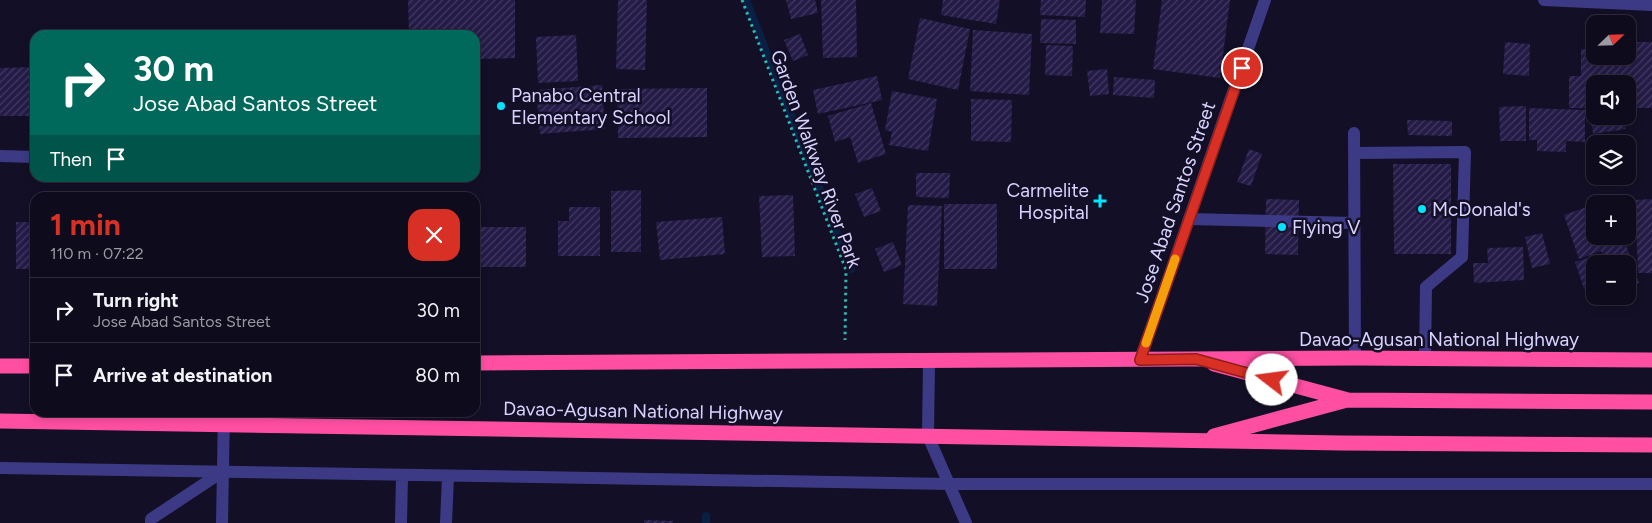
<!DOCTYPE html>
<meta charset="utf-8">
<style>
:root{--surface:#0e0b1c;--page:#1c1929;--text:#f1f3f6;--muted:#9b9ba3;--line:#2e2b3b;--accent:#d93025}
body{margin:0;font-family:Figtree,sans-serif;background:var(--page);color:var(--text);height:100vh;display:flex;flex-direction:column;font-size:19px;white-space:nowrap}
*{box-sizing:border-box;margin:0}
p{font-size:16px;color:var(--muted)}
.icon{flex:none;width:28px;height:28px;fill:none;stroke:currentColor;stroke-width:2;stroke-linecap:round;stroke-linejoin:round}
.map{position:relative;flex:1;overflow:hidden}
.sheet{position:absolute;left:30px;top:192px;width:450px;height:225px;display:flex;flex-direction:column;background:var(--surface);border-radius:15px;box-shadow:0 2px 8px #0003,0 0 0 1px var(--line)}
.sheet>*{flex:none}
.hud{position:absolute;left:30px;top:30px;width:450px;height:152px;border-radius:15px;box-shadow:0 2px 8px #0003,0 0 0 1px var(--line);background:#00695c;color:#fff;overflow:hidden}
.needle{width:32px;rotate:67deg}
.tools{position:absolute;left:1586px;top:15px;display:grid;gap:10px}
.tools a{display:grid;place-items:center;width:50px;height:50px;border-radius:10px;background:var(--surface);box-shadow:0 2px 8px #0003,0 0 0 1px var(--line);font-size:25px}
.pin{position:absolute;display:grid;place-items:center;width:42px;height:42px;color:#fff;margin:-21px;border:2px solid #fff;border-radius:50%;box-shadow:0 1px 5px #0007}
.me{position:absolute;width:55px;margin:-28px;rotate:285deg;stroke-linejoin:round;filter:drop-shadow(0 0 4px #0008)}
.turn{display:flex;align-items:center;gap:18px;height:105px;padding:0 20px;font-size:22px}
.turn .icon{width:65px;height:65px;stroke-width:2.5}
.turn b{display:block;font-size:35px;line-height:42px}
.then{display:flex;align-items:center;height:48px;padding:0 20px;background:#0003;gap:10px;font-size:19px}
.round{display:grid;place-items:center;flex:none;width:52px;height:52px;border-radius:15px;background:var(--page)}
.overview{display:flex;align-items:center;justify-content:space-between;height:85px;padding:0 20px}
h1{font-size:30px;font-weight:700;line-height:38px;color:var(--accent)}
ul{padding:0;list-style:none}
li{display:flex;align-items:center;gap:15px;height:65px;padding:0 20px;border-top:1px solid var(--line)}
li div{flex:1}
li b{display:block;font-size:19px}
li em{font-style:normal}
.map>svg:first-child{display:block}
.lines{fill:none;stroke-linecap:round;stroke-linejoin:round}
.stream{stroke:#0a1f44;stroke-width:8}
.building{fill:url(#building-hatch)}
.path{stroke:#2fb8b0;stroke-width:3;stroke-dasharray:2.5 4;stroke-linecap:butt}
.lane{stroke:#3d3a85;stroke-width:12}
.street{stroke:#3d3a85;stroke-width:12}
.highway{stroke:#ff4fa3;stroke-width:15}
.route-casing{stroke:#8d1f18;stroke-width:12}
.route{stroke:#d93025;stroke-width:9}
.slow{stroke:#f59e0b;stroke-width:9}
.poi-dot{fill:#00e5ff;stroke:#130f26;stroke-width:2}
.labels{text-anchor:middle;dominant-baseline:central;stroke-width:5;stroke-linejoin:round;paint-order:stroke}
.poi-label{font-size:19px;fill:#d9d4ff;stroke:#130f26;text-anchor:start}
.street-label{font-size:19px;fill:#d9d4ff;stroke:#130f26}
</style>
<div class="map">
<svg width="1652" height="523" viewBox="0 0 1652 523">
<defs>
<pattern id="building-hatch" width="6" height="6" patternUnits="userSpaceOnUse" patternTransform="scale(1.25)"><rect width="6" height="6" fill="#241b47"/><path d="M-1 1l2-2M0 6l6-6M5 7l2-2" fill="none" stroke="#433b63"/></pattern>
</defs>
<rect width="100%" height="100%" fill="#130f26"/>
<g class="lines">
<!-- stream -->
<path class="stream" d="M746 0 851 269
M706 516V523"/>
</g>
<!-- building -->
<path class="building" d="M408 0H515V58L475 59V35H409Z
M618 0H647L645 70 616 69Z
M786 0H815L818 13 791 19Z
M821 0H856L857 57 823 58Z
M943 0H1000L996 24 941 15Z
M1041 0H1086L1085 17 1040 15Z
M1102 0H1136L1134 34 1100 33Z
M1162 0H1230L1220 78 1153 69Z
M920 18 970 29 958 90 908 79Z
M1041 19 1076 20V44L1040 43Z
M1590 24H1595V56H1628V42H1652V108H1628V84H1595V108H1569V76H1581V49H1591Z
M973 30 1032 34 1029 95 970 91Z
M800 34 808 55 793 61 784 40Z
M576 35 578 81 538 83 536 37Z
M1505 42 1530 44 1529 76 1503 74Z
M1046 45 1073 46 1072 76 1045 75Z
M34 67 35 116H0V68Z
M1107 69 1109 94 1090 96 1087 71Z
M877 76 882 100 818 114 813 90Z
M1114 77 1155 80 1154 98 1113 95Z
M602 85 605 129 540 134 536 90Z
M707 88V137L618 138 617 89Z
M892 91 937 99 928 151 889 145 892 132 885 130Z
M475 95H477V144L475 143Z
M971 99 1012 100 1011 142 971 141Z
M871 103 886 154 858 163 850 137 835 142 828 116Z
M1526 106V141H1500L1499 107Z
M1529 108 1585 110V142L1566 141V152L1537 151V140H1529Z
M1590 115 1624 116 1626 129 1593 134Z
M1407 120 1452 121V136L1408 135Z
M1249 149 1262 154 1251 186 1237 182Z
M1393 164H1451V254H1394Z
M916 173H950L949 198 916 197Z
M872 188 881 211 864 217 855 194Z
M641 190V252H611V191Z
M793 195 795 256 762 257 759 196Z
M1266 199 1299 200 1298 255 1265 254Z
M1652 199V273H1638L1635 200Z
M944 204H997V269H944Z
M1595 204V236H1623L1639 283 1628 287V264H1605L1601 251 1579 259 1564 215Z
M908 205 942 206 937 306 903 304Z
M569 207H600V256H558V221H569Z
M722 217 725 254 660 260 656 222Z
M16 222H35V269H16Z
M475 227H526V267H475Z
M1542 233 1550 264 1532 268 1525 237Z
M893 242 902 265 884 272 875 249Z
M1523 247 1524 280 1474 283 1473 263H1488L1487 248Z
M1596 256 1598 264H1595V285L1584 289 1575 262Z
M644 520 673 521V523H644Z"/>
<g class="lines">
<!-- path -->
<path class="path" d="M742 0 846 270 845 340"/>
<!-- lane -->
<path class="lane" d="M1354 133 1355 358
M1354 153 1465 152 1462 257 1426 287 1425 359
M0 156 35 157
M1189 219 1354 223
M0 468 949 484H1652
M151 523V519L222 472
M401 523 402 476
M446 523 448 476"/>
<!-- street -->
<path class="street" d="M1544 0 1652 5
M1140 360 1265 0
M929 361 928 436 966 523
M222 523 224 412"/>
<!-- highway -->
<path class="highway" d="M475 363 1355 358 1652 360
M1214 364 1348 400 1652 402
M0 366H35
M0 421 1341 443 1652 445
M1214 436 1347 400"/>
</g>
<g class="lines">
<defs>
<path id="route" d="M1242 68 1140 360 1196 359 1272 380"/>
</defs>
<!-- route casing -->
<use href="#route" class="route-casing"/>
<!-- route -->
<use href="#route" class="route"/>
<!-- slow -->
<path class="slow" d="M1146 343 1175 259"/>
</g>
<!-- markers -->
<g class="poi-dot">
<circle cx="501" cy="106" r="5"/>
<path d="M1097.5 193.5h5v5h5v5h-5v5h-5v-5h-5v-5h5z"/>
<circle cx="1422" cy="209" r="5"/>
<circle cx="1282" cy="227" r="5"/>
</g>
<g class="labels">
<!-- poi labels -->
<g class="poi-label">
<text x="511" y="95">Panabo Central<tspan x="511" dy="22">Elementary School</tspan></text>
<text x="1089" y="190" text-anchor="end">Carmelite<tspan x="1089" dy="22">Hospital</tspan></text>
<text x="1432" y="209">McDonald's</text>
<text x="1292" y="227">Flying V</text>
</g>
<!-- street labels -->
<g class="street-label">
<text transform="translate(816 159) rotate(70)">Garden Walkway River Park</text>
<text transform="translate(1175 202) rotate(-71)">Jose Abad Santos Street</text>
<text x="1439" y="339">Davao-Agusan National Highway</text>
<text transform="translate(643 411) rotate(1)">Davao-Agusan National Highway</text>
</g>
</g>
</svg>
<div class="tools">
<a><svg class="needle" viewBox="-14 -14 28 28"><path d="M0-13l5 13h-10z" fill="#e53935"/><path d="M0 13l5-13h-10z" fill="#9b9ba3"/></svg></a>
<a><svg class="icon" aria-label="sound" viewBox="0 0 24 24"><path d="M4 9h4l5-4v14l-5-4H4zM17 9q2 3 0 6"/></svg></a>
<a><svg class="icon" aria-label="layers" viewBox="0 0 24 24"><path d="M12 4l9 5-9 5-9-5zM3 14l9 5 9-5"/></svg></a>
<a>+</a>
<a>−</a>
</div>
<div class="pin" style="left:1242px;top:68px;background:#d93025"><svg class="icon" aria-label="arrive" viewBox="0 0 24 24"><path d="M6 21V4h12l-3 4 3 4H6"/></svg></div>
<svg class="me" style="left:1272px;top:380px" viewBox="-20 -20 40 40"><circle r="19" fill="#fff"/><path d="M0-13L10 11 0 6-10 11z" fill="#d93025"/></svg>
<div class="hud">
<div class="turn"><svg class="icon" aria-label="right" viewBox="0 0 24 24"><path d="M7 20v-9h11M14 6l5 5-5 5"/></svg><div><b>30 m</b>Jose Abad Santos Street</div></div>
<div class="then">Then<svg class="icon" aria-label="arrive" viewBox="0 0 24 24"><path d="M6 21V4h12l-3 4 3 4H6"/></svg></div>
</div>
<section class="sheet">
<div class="overview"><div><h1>1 min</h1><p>110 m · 07:22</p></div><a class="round" style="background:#d93025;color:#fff"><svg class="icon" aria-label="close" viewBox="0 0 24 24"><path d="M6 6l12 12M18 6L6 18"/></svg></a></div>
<ul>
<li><svg class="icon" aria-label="right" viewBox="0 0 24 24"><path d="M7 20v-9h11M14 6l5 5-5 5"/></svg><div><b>Turn right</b><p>Jose Abad Santos Street</p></div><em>30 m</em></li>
<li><svg class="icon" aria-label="arrive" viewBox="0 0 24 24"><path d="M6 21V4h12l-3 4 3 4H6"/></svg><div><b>Arrive at destination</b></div><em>80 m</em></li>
</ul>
</section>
</div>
